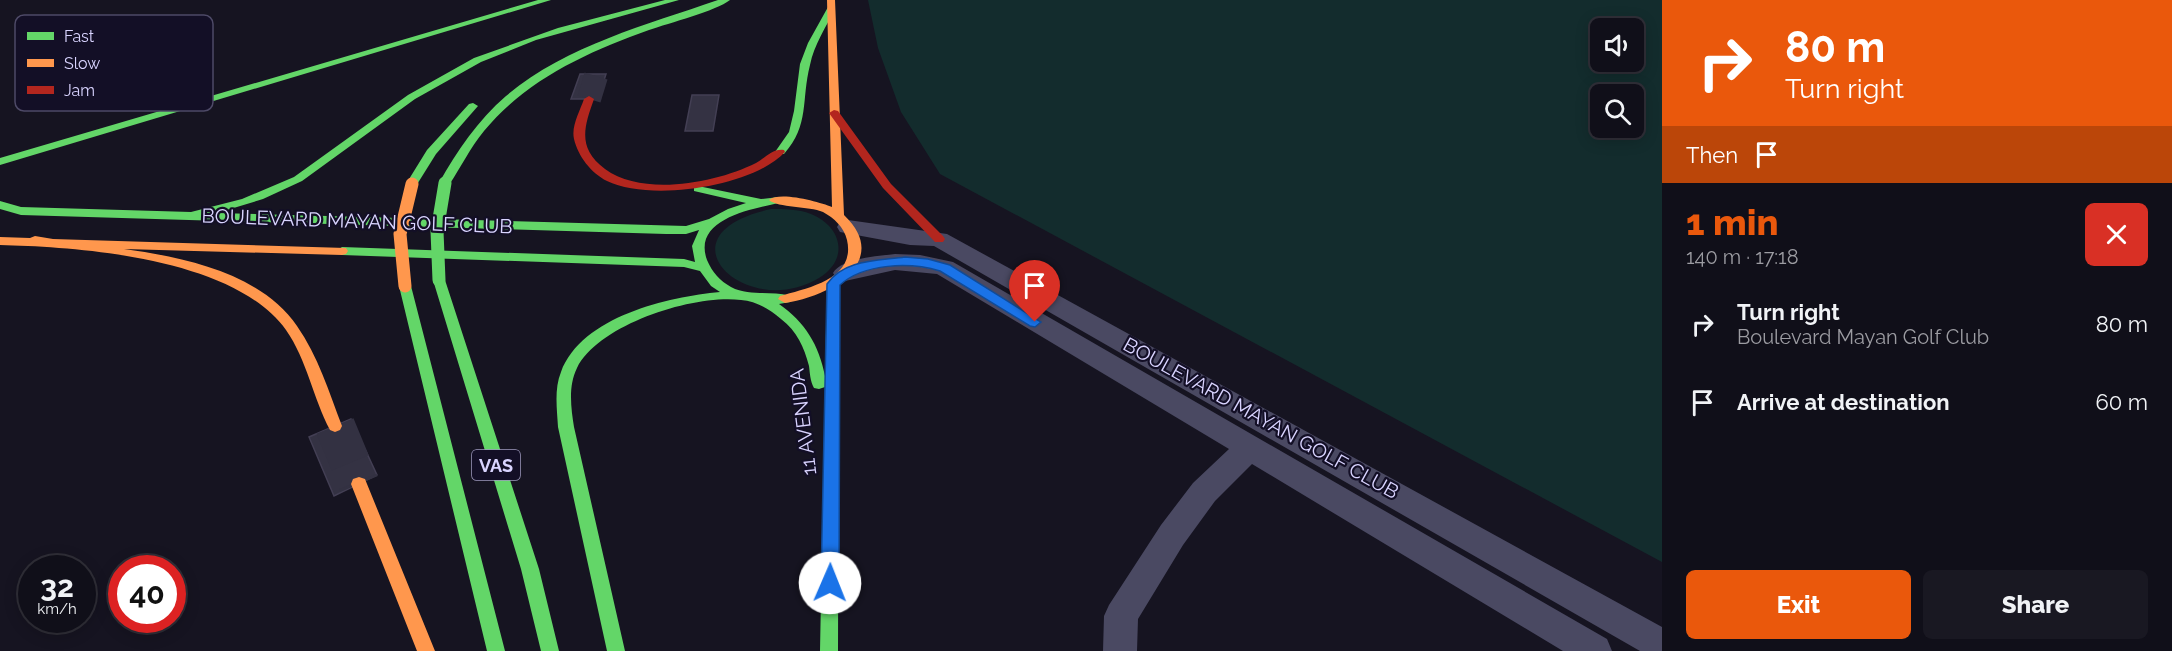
<!DOCTYPE html>
<meta charset="utf-8">
<style>
:root{--surface:#100f19;--page:#191822;--text:#f1f3f6;--muted:#9c9ca2;--line:#302f38;--accent:#ea580c}
body{margin:0;font-family:Raleway,sans-serif;background:var(--page);color:var(--text);height:100vh;display:flex;flex-direction:column;font-size:22px;white-space:nowrap}
*{box-sizing:border-box;margin:0}
p{font-size:20px;color:var(--muted)}
.icon{flex:none;width:33px;height:33px;fill:none;stroke:currentColor;stroke-width:2;stroke-linecap:round;stroke-linejoin:round}
.map{position:relative;flex:1;overflow:hidden}
.panel{display:flex;flex-direction:column;background:var(--surface);width:510px}
.panel>*{flex:none}
.hud{background:#ea580c;color:#fff;overflow:hidden}
.tools{position:absolute;left:1590px;top:18px;display:grid;gap:12px}
.tools a{display:grid;place-items:center;width:54px;height:54px;border-radius:9px;background:var(--surface);box-shadow:0 3px 15px #0003,0 0 0 2px var(--line);font-size:30px}
.speed{position:absolute;left:18px;top:555px;display:flex;gap:12px;font-size:30px;font-weight:700;text-align:center}
.speed>*{display:grid;place-content:center;width:78px;height:78px;border-radius:50%;background:var(--surface);box-shadow:0 3px 15px #0003,0 0 0 2px var(--line);line-height:1}
.speed small{font-size:15px;font-weight:400}
.speed .limit{border:9px solid #d22;background:#fff;color:#111}
.pin{position:absolute;display:grid;place-items:center;width:51px;height:51px;color:#fff;margin:-62px -26px;border-radius:50% 50% 50% 0;rotate:-45deg;box-shadow:0 0 6px #0007}
.pin .icon{rotate:45deg}
.me{position:absolute;width:66px;margin:-33px;rotate:1deg;stroke-linejoin:round;filter:drop-shadow(0 0 4px #0008)}
.turn{display:flex;align-items:center;gap:21px;height:126px;padding:0 24px;font-size:27px}
.turn .icon{width:78px;height:78px;stroke-width:2.5}
.turn b{display:block;font-size:42px;line-height:51px}
.then{display:flex;align-items:center;height:57px;padding:0 24px;background:#0003;gap:12px;font-size:22px}
.round{display:grid;place-items:center;flex:none;width:63px;height:63px;border-radius:9px;background:var(--page)}
.summary{display:flex;align-items:center;justify-content:space-between;height:102px;padding:0 24px}
h1{font-size:36px;font-weight:800;line-height:45px;color:var(--accent)}
.cta{display:flex;gap:12px;margin-top:auto;padding:12px 24px}
.cta a{flex:1;height:69px;border-radius:9px;background:var(--accent);color:#fff;font-size:24px;font-weight:800;line-height:69px;text-align:center}
.cta a+a{background:var(--page);color:var(--text)}
ul{padding:0;list-style:none}
li{display:flex;align-items:center;gap:18px;height:78px;padding:0 24px}
li div{flex:1}
li b{display:block;font-size:22px}
li em{font-style:normal}
main{display:flex;flex:1;min-height:0}
.map>svg:first-child{display:block}
.green{fill:#132c2d;fill-rule:evenodd}
.building{fill:#343243;stroke:#433f54;stroke-width:1.5}
.lines{fill:none;stroke-linecap:round;stroke-linejoin:round}
.highway-tunnel-far1{stroke:#333142;stroke-width:24;stroke-dasharray:24 12;stroke-linecap:butt}
.highway-tunnel{stroke:#333142;stroke-width:40;stroke-dasharray:40 20;stroke-linecap:butt}
.street{fill:#4a4962;fill-rule:evenodd}
.fast{fill:#63d668;fill-rule:evenodd}
.slow{fill:#ff974d;fill-rule:evenodd}
.jam{fill:#b3261e;fill-rule:evenodd}
.fast-bridge{stroke:#63d668;stroke-width:13}
.slow-bridge{stroke:#ff974d;stroke-width:13}
.route{fill:#1a73e8;stroke:#114b97;stroke-width:1.5}
.labels{text-anchor:middle;dominant-baseline:central;stroke-width:4.5;stroke-linejoin:round;paint-order:stroke}
.shield{fill:#130f26;stroke:#9e99be;stroke-width:1.5}
.shield-label{font-size:18px;font-weight:bold;fill:#d9d4ff}
.street-label{font-size:20px;fill:#d9d4ff;stroke:#130f26}
.key{fill:#130f26;stroke:#4e4a67;stroke-width:1.5}
.key-label{font-size:16px;fill:#d9d4ff}
</style>
<main>
<div class="map">
<svg width="1662" height="651" viewBox="0 0 1662 651">
<rect width="100%" height="100%" fill="#161421"/>
<!-- green -->
<path class="green" d="M868 0H1662V562L940 174 901 112 878 48ZM1600 28H1634V62H1600ZM1600 94H1634V128H1600Z
M771 209C784 209 798 209 811 214 843 227 849 260 819 278 746 322 654 234 771 209Z"/>
<!-- building -->
<path class="building" d="M580 74H606L598 99H571Z
M692 95H719L713 131H685Z
M351 419 377 475 334 496 309 437Z"/>
<g class="lines">
<!-- highway-tunnel-far1 -->
<path class="highway-tunnel-far1" d="M589 99 597 73"/>
<!-- highway-tunnel -->
<path class="highway-tunnel" d="M335 426 359 484"/>
<!-- street -->
<path class="street" d="M848 220 947 234 1662 627V651H1640L934 246 910 245 840 232 837 227 840 222Z
M895 254 920 255 953 262 1607 639 1612 651H1563L1252 464 1215 501 1183 545 1138 619 1137 651H1103L1104 616 1109 605 1161 525 1193 483 1229 449 937 274 895 270 845 281 837 279 833 273C842 258 878 256 895 254Z"/>
<!-- fast -->
<path class="fast" d="M538 0H551L0 165V158Z
M665 0H679L536 40 481 62 415 99 302 181 263 199 217 213 686 226 709 219 728 209 746 203 694 191V187L698 186 761 199 779 197 781 200 779 203C752 209 692 219 707 260 712 272 720 281 731 287 750 297 770 290 790 296L792 299 790 302 779 304C805 322 819 345 825 376L827 284 833 280 839 284 838 651H820L825 387 819 389 814 388C810 381 810 373 809 366 804 347 797 331 781 319 769 309 756 301 741 300 694 294 599 324 577 368 568 386 571 408 574 427L625 651H607L558 427C557 409 554 389 561 372 582 316 668 297 720 292L711 286 700 271 684 267 342 255 336 251 342 247 684 259 695 262 692 246 699 230 686 234H666L21 215 0 209V201L21 207 191 212 242 199 294 177 408 95 474 58 558 28Z
M718 0H730C716 11 669 23 649 30 587 52 526 80 484 131 470 148 461 167 449 185L445 186 439 183C457 151 478 120 506 96 565 46 646 25 718 0Z
M828 7 835 9C826 27 814 45 810 65 801 100 810 125 784 154H776L775 152 789 132 794 111 800 64 808 43Z
M473 103 478 106 436 154 416 186H408L406 184 427 150 469 104Z
M439 276 445 280 539 569 559 651H541L521 569 433 280Z
M405 282 411 286 505 651H487L399 286Z"/>
<!-- slow -->
<path class="slow" d="M827 0H835L844 215C893 262 828 297 785 303L778 299 780 296C808 288 856 279 847 240 844 227 834 218 823 212 809 206 778 208 769 200 780 191 819 202 832 207Z
M35 236 53 239 346 248 348 251 346 254 342 255 124 249C183 257 261 273 297 326 318 356 329 392 342 426L340 430 335 432 330 430C313 398 307 360 286 330 234 258 82 247 0 245V237L30 238Z
M359 477 365 479 367 484 435 651H417L351 484 353 479Z"/>
<!-- jam -->
<path class="jam" d="M589 96 594 99C584 127 577 148 605 169 643 197 716 183 756 163 765 158 773 148 784 150L785 152C753 187 650 202 607 181 591 173 578 156 574 139 571 126 580 111 584 99Z
M834 110 838 111 891 184 943 236 945 239 943 242H935L883 188 829 113Z"/>
<!-- fast-bridge -->
<path class="fast-bridge" d="M439 280 437 231 445 183"/>
<!-- slow-bridge -->
<path class="slow-bridge" d="M405 286 400 234 412 184"/>
</g>
<!-- route -->
<path class="route" d="M905 257 928 259 950 265 1041 322 1035 327 1030 326 940 271C910 262 864 263 840 285L839 583 836 589 830 591 824 589 821 583 827 284C844 259 878 261 905 257Z"/>
<g class="labels">
<!-- shield labels -->
<rect class="shield" x="472" y="450" width="48" height="30" rx="4.5"/>
<g class="shield-label">
<text x="496" y="465">VAS</text>
</g>
<!-- street labels -->
<g class="street-label">
<text transform="translate(357 221) rotate(2)">BOULEVARD MAYAN GOLF CLUB</text>
<text transform="translate(1261 418) rotate(29)">BOULEVARD MAYAN GOLF CLUB</text>
<text transform="translate(803 422) rotate(-97)">11 AVENIDA</text>
</g>
</g>
<!-- legend -->
<rect x="15" y="15" width="198" height="96" rx="9" class="key"/>
<rect x="27" y="32" width="27" height="8" fill="#63d668"/>
<rect x="27" y="59" width="27" height="8" fill="#ff974d"/>
<rect x="27" y="86" width="27" height="8" fill="#b3261e"/>
<g class="key-label">
<text x="64" y="42">Fast</text>
<text x="64" y="69">Slow</text>
<text x="64" y="96">Jam</text>
</g>
</svg>
<div class="tools">
<a><svg class="icon" aria-label="sound" viewBox="0 0 24 24"><path d="M4 9h4l5-4v14l-5-4H4zM17 9q2 3 0 6"/></svg></a>
<a><svg class="icon" aria-label="search" viewBox="0 0 24 24"><circle cx="10" cy="10" r="6"/><path d="M15 15l6 6"/></svg></a>
</div>
<div class="speed"><div>32<small>km/h</small></div><div class="limit">40</div></div>
<div class="pin" style="left:1035px;top:322px;background:#d93025"><svg class="icon" aria-label="arrive" viewBox="0 0 24 24"><path d="M6 21V4h12l-3 4 3 4H6"/></svg></div>
<svg class="me" style="left:830px;top:583px" viewBox="-20 -20 40 40"><circle r="19" fill="#fff"/><path d="M0-13L10 11 0 6-10 11z" fill="#1a73e8"/></svg>
</div>
<section class="panel">
<div class="hud">
<div class="turn"><svg class="icon" aria-label="right" viewBox="0 0 24 24"><path d="M7 20v-9h11M14 6l5 5-5 5"/></svg><div><b>80 m</b>Turn right</div></div>
<div class="then">Then<svg class="icon" aria-label="arrive" viewBox="0 0 24 24"><path d="M6 21V4h12l-3 4 3 4H6"/></svg></div>
</div>
<div class="summary"><div><h1>1 min</h1><p>140 m · 17:18</p></div><a class="round" style="background:#d93025;color:#fff"><svg class="icon" aria-label="close" viewBox="0 0 24 24"><path d="M6 6l12 12M18 6L6 18"/></svg></a></div>
<ul>
<li><svg class="icon" aria-label="right" viewBox="0 0 24 24"><path d="M7 20v-9h11M14 6l5 5-5 5"/></svg><div><b>Turn right</b><p>Boulevard Mayan Golf Club</p></div><em>80 m</em></li>
<li><svg class="icon" aria-label="arrive" viewBox="0 0 24 24"><path d="M6 21V4h12l-3 4 3 4H6"/></svg><div><b>Arrive at destination</b></div><em>60 m</em></li>
</ul>
<div class="cta"><a>Exit</a><a>Share</a></div>
</section>
</main>
